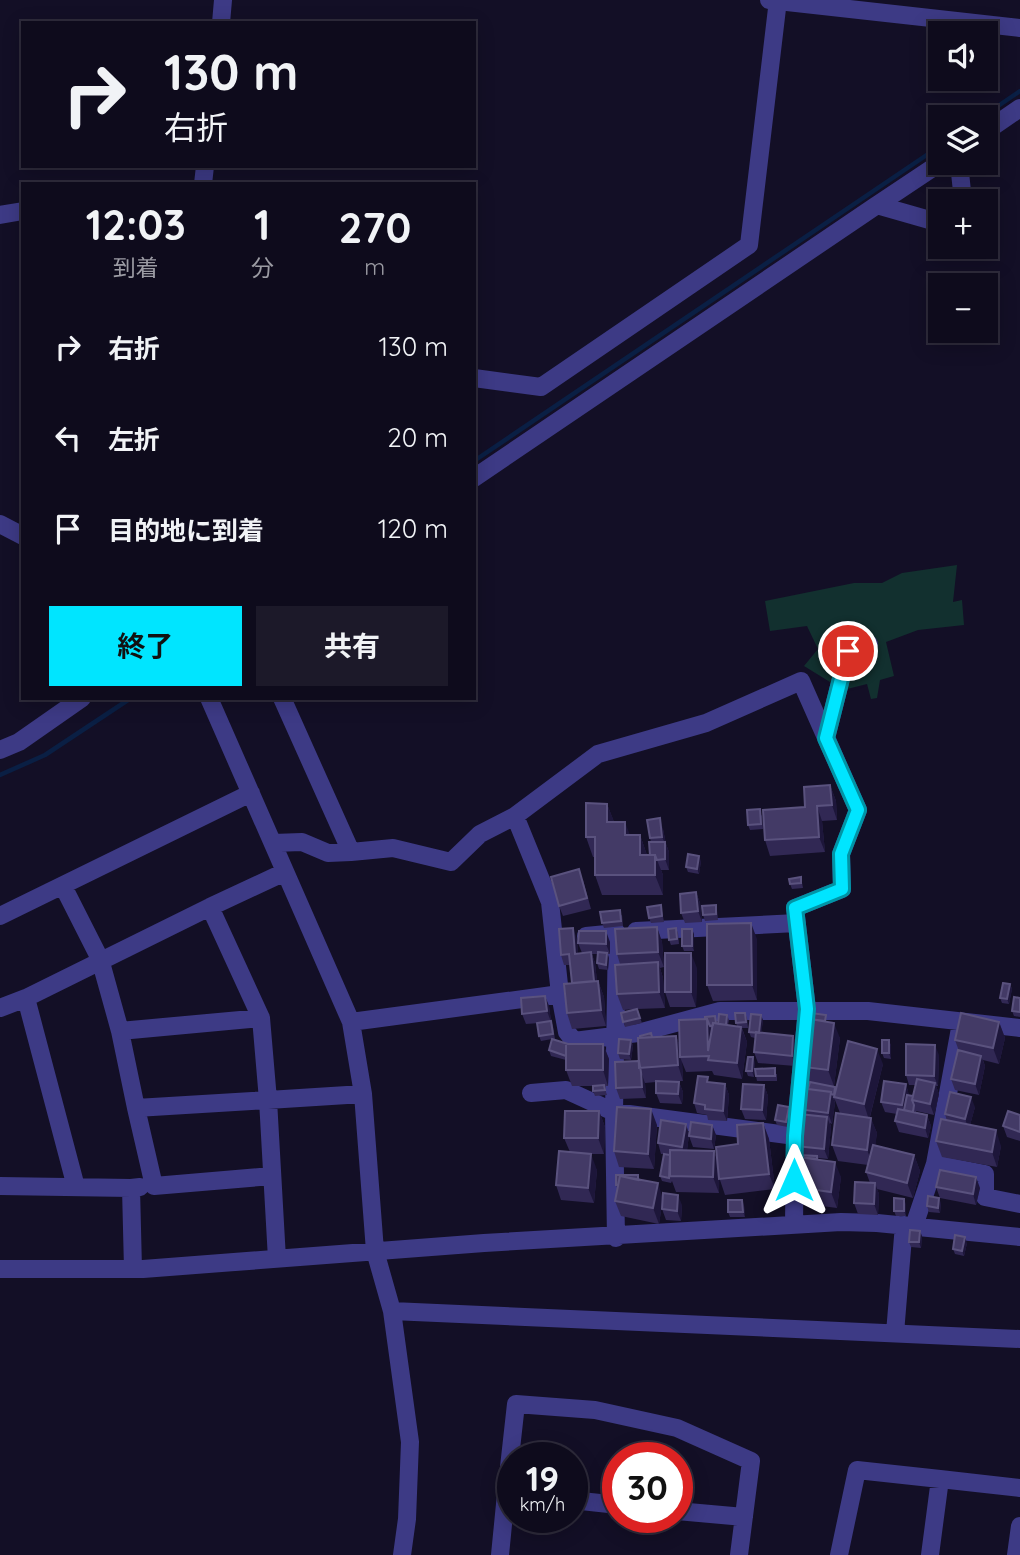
<!DOCTYPE html>
<html lang="ja">
<meta charset="utf-8">
<style>
:root{--surface:#0e0b1c;--page:#1c1929;--text:#f1f3f6;--muted:#9b9ba3;--line:#2e2b3b;--accent:#00e5ff}
body{margin:0;font-family:Quicksand,"Noto Sans JP",sans-serif;background:var(--page);color:var(--text);height:100vh;display:flex;flex-direction:column;font-size:26px;white-space:nowrap}
*{box-sizing:border-box;margin:0}
p{font-size:23px;color:var(--muted)}
.icon{flex:none;width:38px;height:38px;fill:none;stroke:currentColor;stroke-width:2;stroke-linecap:round;stroke-linejoin:round}
.map{position:relative;flex:1;overflow:hidden}
.sheet{position:absolute;left:21px;top:182px;width:455px;height:518px;display:flex;flex-direction:column;background:var(--surface);border-radius:0px;box-shadow:0 4px 18px #0003,0 0 0 2px var(--line)}
.sheet>*{flex:none}
.guide{position:absolute;left:21px;top:21px;width:455px;height:147px;border-radius:0px;box-shadow:0 4px 18px #0003,0 0 0 2px var(--line);background:#0e0b1c;color:var(--text);overflow:hidden}
.fabs{position:absolute;left:928px;top:21px;display:grid;gap:14px}
.fabs a{display:grid;place-items:center;width:70px;height:70px;border-radius:0px;background:var(--surface);box-shadow:0 4px 18px #0003,0 0 0 2px var(--line);font-size:35px}
.speed{position:absolute;left:497px;top:1442px;display:flex;gap:14px;font-size:35px;font-weight:700;text-align:center}
.speed>*{display:grid;place-content:center;width:91px;height:91px;border-radius:50%;background:var(--surface);box-shadow:0 4px 18px #0003,0 0 0 2px var(--line);line-height:1}
.speed small{font-size:18px;font-weight:400}
.speed .limit{border:10px solid #d22;background:#fff;color:#111}
.pin{position:absolute;display:grid;place-items:center;width:60px;height:60px;color:#fff;margin:-30px;border:4px solid #fff;border-radius:50%;box-shadow:0 2px 7px #0007}
.me{position:absolute;width:77px;margin:-38px;rotate:0deg;stroke-linejoin:round;filter:drop-shadow(0 0 5px #0008)}
.turn{display:flex;align-items:center;gap:24px;height:147px;padding:0 28px;font-size:32px}
.turn .icon{width:91px;height:91px;stroke-width:2.5}
.turn b{display:block;font-size:49px;line-height:60px}
.eta{display:flex;justify-content:space-evenly;align-items:center;height:119px;text-align:center}
.eta b{font-size:42px;font-weight:700;line-height:49px}
.cta{display:flex;gap:14px;margin-top:auto;padding:14px 28px}
.cta a{flex:1;height:80px;border-radius:0px;background:var(--accent);color:#111;font-size:28px;font-weight:700;line-height:80px;text-align:center}
.cta a+a{background:var(--page);color:var(--text)}
ul{padding:0;list-style:none}
li{display:flex;align-items:center;gap:21px;height:91px;padding:0 28px}
li div{flex:1}
li b{display:block;font-size:26px}
li em{font-style:normal}
.map>svg:first-child{display:block}
.green{fill:#12302f}
.lines{fill:none;stroke-linecap:round;stroke-linejoin:round}
.stream{stroke:#0a1f44;stroke-width:4.5}
.minor{stroke:#3d3a85;stroke-width:18}
.wall{fill:#312854}
.shaded-wall{fill:#1d163a}
.building{fill:#433a66;stroke:#5a527e;stroke-width:2}
.route-casing{stroke:#0095a6;stroke-width:18}
.route{stroke:#00e5ff;stroke-width:12}
</style>
<div class="map">
<svg width="1020" height="1555" viewBox="0 0 1020 1555">
<rect width="100%" height="100%" fill="#130f26"/>
<!-- green -->
<path class="green" d="M957 565 953 602 962 600 964 625 918 630 886 642 894 676 880 680 877 698 871 699 867 684 843 690 804 666 818 649 807 626 770 631 765 601 854 583H882L902 573Z"/>
<g class="lines">
<!-- stream -->
<path class="stream" d="M982 117 1020 91
M474 461 940 146
M0 775 45 755 131 698"/>
<!-- minor -->
<path class="minor" d="M769 0 1020 28
M221 23 223 0
M985 132 1020 108
M940 163 877 205 940 223
M959 163 963 201
M203 184 205 166
M0 215 23 211
M474 378 541 387 749 245 778 0
M474 478 877 205
M0 524 23 536
M209 698 351 1022 363 1094 375 1251 392 1311 410 1442 407 1519 402 1555
M282 698 351 852 393 848 451 862 480 834 515 816
M826 738 848 651 869 644
M0 750 19 742 82 698
M273 843 302 842 328 853 351 852
M63 886 100 959 120 1031
M0 916 251 793
M636 931 797 923
M586 936 617 933 614 1112 616 1238
M560 994 550 902 515 816 598 754 706 723 801 681 858 810 841 854 842 889 795 908 807 1009 795 1136
M0 1008 26 998
M261 1018 210 907 285 872
M351 1022 560 994 567 1032 574 1041 638 1033 720 1011H868L1020 1028
M531 1093 566 1090 614 1112 795 1136 794 1224
M136 1108 120 1031 261 1018 268 1100 136 1108 154 1186 272 1176
M935 1164 961 1023
M0 1186 131 1188
M76 1187 26 998 210 907
M914 1226 935 1164 985 1174V1197L1020 1204
M277 1259 268 1100 363 1094
M0 1269H143L484 1243 841 1222 877 1223 1020 1237
M133 1269 131 1188 140 1187
M392 1311 1020 1339
M895 1333 904 1225
M940 1479 1020 1488
M513 1495 506 1494 516 1404 595 1410 677 1428 751 1461 739 1555
M572 1500 618 1505
M677 1511 744 1517
M500 1555 506 1494
M839 1555 857 1470 940 1479 930 1555
M1016 1555 1020 1526"/>
</g>
<!-- wall -->
<path class="wall" d="M830 785 836 801 837 820 822 821 825 852 770 856 765 840Z
M607 804 614 822 630 835H640L647 855H650L651 842 650 838 663 829 666 844 669 852V870H661L663 875V895H602L595 875V857H593L586 837Z
M762 815 763 829 750 830 748 825Z
M701 861 699 874 688 872 686 867Z
M801 877 803 888 792 889 790 884Z
M583 880 591 909 563 916 559 906Z
M696 892 700 903 702 922 685 923 681 913Z
M716 905 717 910 718 920 705 921 703 915Z
M662 911 664 922 651 923 649 918Z
M622 915 623 926 604 928 602 923Z
M657 927 662 942 664 967 660 968 663 978 665 1008 637 1009 642 1023 625 1027 621 1013 635 1009 623 1010 617 994 620 964 617 954Z
M676 928 678 933 679 944 671 945 669 940Z
M694 934V951H684L682 946Z
M577 939 578 953H582L578 943 610 942V954H608L609 958 608 970 599 969 597 963 598 954H592L595 963 597 981H598L604 997 606 1026 572 1029 567 1013 572 984 570 965H564L561 955Z
M757 939V1000L713 1001 707 985Z
M697 968 696 1007H670L665 992Z
M1010 984 1012 989 1009 1004 1002 1003 1000 998Z
M545 996 549 1006 551 1021 553 1026 555 1039H553L568 1044H603L609 1059 608 1086H604L607 1095 595 1096 593 1091 600 1086H572L566 1070V1060L551 1056 549 1050 552 1039 541 1041 539 1036V1023L526 1024 522 1014Z
M1020 998V1017L1014 1016 1012 1011Z
M745 1013 747 1018 748 1028H742L747 1042 742 1079 714 1075 712 1071 686 1072 682 1062 683 1081H675L679 1082 683 1092 682 1104 660 1103 656 1093V1082L645 1083 646 1098 620 1099 616 1088 639 1061 653 1037 676 1036 680 1047 705 1019 715 1016 717 1024H718L727 1015 729 1020 728 1025 737 1026 736 1023Z
M763 1020 761 1033 793 1036 797 1046 795 1066 758 1063 754 1052 755 1038 751 1037 749 1032Z
M828 1021 827 1022 840 1038 834 1086 836 1089 883 1064 870 1117 877 1133 875 1145 914 1155 920 1171 913 1198 877 1189 879 1194 878 1215 858 1214 854 1203 870 1183 866 1172 868 1165 838 1161 832 1145 848 1115 840 1113 835 1100 834 1099 835 1103 832 1124 830 1123 831 1127 828 1159 818 1158 841 1177 837 1208 799 1203 794 1187 800 1155 796 1146 799 1115 797 1109 808 1089 809 1083 804 1067Z
M999 1022 1005 1038 999 1064 983 1060 985 1066 979 1095 955 1090 951 1079 959 1051 955 1040Z
M631 1040 633 1046 631 1060 620 1059 618 1053Z
M889 1040 891 1046V1059L884 1058 882 1053Z
M939 1055 938 1086H936L939 1094 934 1115 916 1111V1113L927 1115 931 1126 928 1138 899 1132 895 1121 897 1114 885 1112 881 1102 906 1084 909 1096H913L916 1085H909L906 1075Z
M755 1062 754 1077 748 1076 746 1071Z
M777 1074V1081H757L756 1076Z
M710 1083 725 1084 729 1095 727 1121 708 1120 707 1115 697 1113 694 1103Z
M764 1085 768 1096 766 1120 745 1119 741 1109Z
M789 1107 791 1112 788 1127 777 1125 775 1120Z
M975 1107 970 1125 1001 1146 997 1167 942 1157 936 1141 947 1121 945 1114Z
M599 1111 605 1127 604 1154H584L597 1170 594 1203 561 1200 556 1185 570 1152 564 1138Z
M1020 1115V1141L1007 1137 1003 1126Z
M763 1123 769 1139 775 1189 725 1195 719 1177V1193L676 1192 672 1181 671 1183 662 1181 660 1176 664 1154H661L658 1143 686 1124 689 1135 687 1150 714 1151 718 1161Z
M657 1125 654 1169 619 1167 614 1151Z
M712 1125 716 1135 714 1149 693 1147 689 1136Z
M638 1175 640 1180 663 1198 682 1205 681 1221 666 1220 662 1209V1204L659 1224 621 1216 615 1201 617 1188 616 1185Z
M936 1187 980 1188 976 1205 940 1198Z
M941 1203 940 1213 929 1212 927 1206Z
M906 1204V1216H896L894 1211Z
M744 1205 745 1217H730L728 1212Z
M922 1236 921 1248 911 1247 909 1242Z
M967 1243 964 1256 955 1254 953 1249Z"/>
<!-- shaded-wall -->
<path class="shaded-wall" d="M830 785 836 801 837 820 832 805Z
M607 804 615 824 607 822Z
M817 806 822 821 825 852 819 837Z
M660 818 663 829 666 844 669 852V870L665 859V843L662 837Z
M625 822 633 843 625 835Z
M640 835 647 855H640Z
M655 855 663 875V895L655 875Z
M699 856 701 861 699 874 697 869Z
M696 892 700 903 702 922 698 911Z
M751 923 757 939V1000L752 985Z
M657 927 662 942 664 967 658 952Z
M573 928 577 939 579 964 575 954Z
M692 929 694 934V951L692 946Z
M606 931 610 942V954L606 944Z
M591 952 595 963 598 991 594 981Z
M607 953 609 958 608 970 606 965Z
M691 953 697 968 696 1007 691 992Z
M658 962 663 978 665 1008 659 992Z
M598 981 604 997 606 1026 601 1010Z
M1010 984 1012 989 1009 1004 1007 999Z
M545 996 549 1006 551 1022 547 1011Z
M761 1015 763 1020 761 1038 759 1033Z
M707 1019 713 1034 708 1051Z
M999 1022 1005 1038 999 1064 993 1048Z
M834 1023 840 1038 834 1086 828 1070Z
M741 1027 747 1042 742 1079 737 1063Z
M676 1036 682 1051 680 1057 682 1062 683 1081 678 1065Z
M793 1036 797 1046 795 1066 792 1056Z
M631 1040 633 1046 631 1060 629 1054Z
M889 1040 891 1046V1059L889 1053Z
M603 1044 609 1059 608 1086 603 1070Z
M935 1045 939 1055 938 1086 934 1076Z
M877 1049 883 1064 869 1120 864 1104Z
M981 1056 985 1066 979 1095 975 1084Z
M753 1057 755 1062 754 1077 752 1071Z
M641 1072 645 1083 646 1098 642 1087Z
M679 1082 683 1092 682 1104 678 1094Z
M935 1083 939 1094 934 1115 930 1104Z
M725 1084 729 1095 727 1121 723 1111Z
M906 1084 909 1095 907 1111 904 1110 902 1105Z
M764 1085 768 1096 766 1120 762 1110Z
M831 1092 835 1103 832 1124 828 1113Z
M971 1097 975 1107 969 1129 965 1119Z
M789 1107 791 1112 788 1127 786 1122Z
M651 1109 657 1125 654 1169 648 1154Z
M599 1111 605 1127 604 1154 598 1138Z
M927 1115 931 1126 928 1138 925 1128Z
M827 1117 831 1127 828 1159 824 1149Z
M871 1118 877 1133 873 1165 867 1150Z
M763 1123 769 1139 775 1189 769 1174Z
M686 1124 689 1135 686 1158 682 1147Z
M712 1125 716 1135 714 1149 711 1139Z
M996 1130 1001 1146 997 1167 992 1152Z
M714 1151 720 1167 719 1193 713 1177Z
M591 1154 597 1170 594 1203 588 1188Z
M914 1155 920 1171 913 1198 907 1183Z
M835 1162 841 1177 837 1208 831 1192Z
M976 1177 980 1188 976 1205 973 1194Z
M658 1183 663 1199 659 1224 653 1208Z
M875 1183 879 1194 878 1215 874 1204Z
M678 1195 682 1205 681 1221 677 1211Z
M939 1198 941 1203 940 1213 938 1208Z
M904 1199 906 1204V1216L904 1211Z
M742 1200 744 1205 745 1217 743 1212Z
M920 1231 922 1236 921 1248 919 1242Z
M965 1237 967 1243 964 1256 962 1251Z"/>
<!-- building -->
<path class="building" d="M830 785 832 805 817 806 819 837 765 840 763 810 805 807 804 787Z
M586 803 607 804V822H625V835H640V855H655V875H595V837H586Z
M760 809 761 824 748 825 747 810Z
M660 818 662 837 650 838 647 820Z
M649 842H665V859L657 860 655 855H650Z
M688 854 699 856 697 869 686 867Z
M579 869 587 898 559 906 551 877Z
M801 877V883L790 884 789 879Z
M696 892 698 911 681 913 680 894Z
M661 905 662 916 649 918 647 907Z
M716 905V914L703 915 702 906Z
M620 910 621 921 602 923 600 912Z
M751 923 752 985H707V924Z
M657 927 658 952 617 954 615 929Z
M573 928 575 954 591 952 594 981 572 983 569 954 561 955 559 929Z
M676 928 677 939 669 940 668 929Z
M682 929H692V946H682Z
M579 931H606V944L578 943Z
M598 952 607 953 606 965 597 963Z
M665 953H691V992H665Z
M658 962 659 992 617 994 615 965Z
M598 981 601 1010 567 1013 564 984Z
M1003 983 1010 984 1007 999 1000 998Z
M545 996 547 1011 522 1014 521 998Z
M1014 997 1020 998V1012L1012 1011Z
M637 1009 640 1018 623 1022 621 1013Z
M735 1013H745L746 1022 736 1023Z
M811 1013 826 1015 825 1021 810 1019Z
M961 1013 999 1022 993 1048 955 1040Z
M719 1014 727 1015 726 1025 718 1024Z
M751 1014 761 1015 759 1033 749 1032Z
M715 1016 716 1023H713V1025L710 1026 707 1019H705V1017Z
M707 1019 708 1051 713 1023 741 1027 737 1063 708 1060 709 1056 680 1057 679 1020Z
M810 1019 834 1023 828 1070 804 1067Z
M551 1021 553 1034 539 1036 537 1023Z
M756 1032 793 1036 792 1056 754 1052Z
M651 1033 652 1037 640 1038V1036Z
M676 1036 678 1065 639 1068 638 1038Z
M552 1039 568 1044H566V1056L549 1050Z
M619 1039 631 1040 629 1054 618 1053Z
M882 1040H889V1053H882Z
M848 1041 877 1049 864 1104 834 1097Z
M566 1044H603V1070H566Z
M906 1044 935 1045 934 1076 906 1075Z
M958 1050 981 1056 975 1084 951 1079Z
M748 1057H753L752 1071H746Z
M639 1061 641 1072 642 1087 616 1088 615 1062Z
M775 1068V1076H756L755 1069Z
M698 1076 708 1077 707 1082 725 1084 723 1111 705 1109V1105L694 1103Z
M917 1079 935 1083 930 1104 912 1100Z
M656 1081 679 1082 678 1094 656 1093Z
M884 1081 906 1084 902 1105 881 1102Z
M810 1082 835 1087 834 1095 831 1094V1092L808 1089Z
M743 1084 764 1085 762 1110 741 1109Z
M604 1085 605 1090 593 1091V1086Z
M800 1088 831 1092 828 1113 797 1109Z
M950 1092 971 1097 965 1119 945 1114Z
M907 1095 913 1096 912 1100 914 1105 913 1112 904 1110Z
M778 1105 789 1107 786 1122 775 1120Z
M617 1107 651 1109 648 1154 614 1151Z
M898 1109 927 1115 925 1128 895 1121Z
M565 1111H599L598 1138H564Z
M1008 1111 1020 1115V1132L1003 1126Z
M836 1113 871 1118 867 1150 832 1145Z
M799 1114 827 1117 824 1149 796 1146Z
M941 1119 996 1130 992 1152 936 1141Z
M661 1120 686 1124 682 1147 658 1143Z
M691 1122 712 1125 711 1139 689 1136Z
M763 1123 769 1174 719 1179 716 1147 738 1144 737 1125Z
M873 1145 914 1155 907 1183 866 1172Z
M670 1150 714 1151 713 1177 670 1176Z
M559 1151 591 1154 588 1188 556 1185Z
M664 1154 670 1155 669 1178 660 1176Z
M798 1155 817 1156V1159L798 1157Z
M798 1157 835 1162 831 1192 794 1187Z
M940 1170 976 1177 973 1194 936 1187Z
M616 1175H638V1180L620 1176 618 1185H616Z
M620 1176 658 1183 653 1208 615 1201Z
M855 1182 875 1183 874 1204 854 1203Z
M663 1193 678 1195 677 1211 662 1209Z
M928 1196 939 1198 938 1208 927 1206Z
M894 1198 904 1199V1211H894Z
M728 1200H742L743 1212H728Z
M910 1230 920 1231 919 1242H909Z
M955 1235 965 1237 962 1251 953 1249Z"/>
<g class="lines">
<defs>
<path id="route" d="M794 1180 795 1136 807 1009 795 908 842 889 841 854 858 810 826 738 848 651"/>
</defs>
<!-- route casing -->
<use href="#route" class="route-casing"/>
<!-- route -->
<use href="#route" class="route"/>
</g>
</svg>
<div class="fabs">
<a><svg class="icon" aria-label="sound" viewBox="0 0 24 24"><path d="M4 9h4l5-4v14l-5-4H4zM17 9q2 3 0 6"/></svg></a>
<a><svg class="icon" aria-label="layers" viewBox="0 0 24 24"><path d="M12 4l9 5-9 5-9-5zM3 14l9 5 9-5"/></svg></a>
<a>+</a>
<a>−</a>
</div>
<div class="speed"><div>19<small>km/h</small></div><div class="limit">30</div></div>
<div class="pin" style="left:848px;top:651px;background:#d93025"><svg class="icon" aria-label="arrive" viewBox="0 0 24 24"><path d="M6 21V4h12l-3 4 3 4H6"/></svg></div>
<svg class="me" style="left:794px;top:1180px" viewBox="-20 -20 40 40"><path d="M0-17L14 15 0 8-14 15z" fill="#00e5ff" stroke="#fff" stroke-width="4"/></svg>
<div class="guide">
<div class="turn"><svg class="icon" aria-label="right" viewBox="0 0 24 24"><path d="M7 20v-9h11M14 6l5 5-5 5"/></svg><div><b>130 m</b>右折</div></div>
</div>
<section class="sheet">
<div class="eta">
<div><b>12:03</b><p>到着</p></div>
<div><b>1</b><p>分</p></div>
<div><b>270</b><p>m</p></div>
</div>
<ul>
<li><svg class="icon" aria-label="right" viewBox="0 0 24 24"><path d="M7 20v-9h11M14 6l5 5-5 5"/></svg><div><b>右折</b></div><em>130 m</em></li>
<li><svg class="icon" aria-label="left" viewBox="0 0 24 24"><path d="M17 20v-9H6M10 6l-5 5 5 5"/></svg><div><b>左折</b></div><em>20 m</em></li>
<li><svg class="icon" aria-label="arrive" viewBox="0 0 24 24"><path d="M6 21V4h12l-3 4 3 4H6"/></svg><div><b>目的地に到着</b></div><em>120 m</em></li>
</ul>
<div class="cta"><a>終了</a><a>共有</a></div>
</section>
</div>
